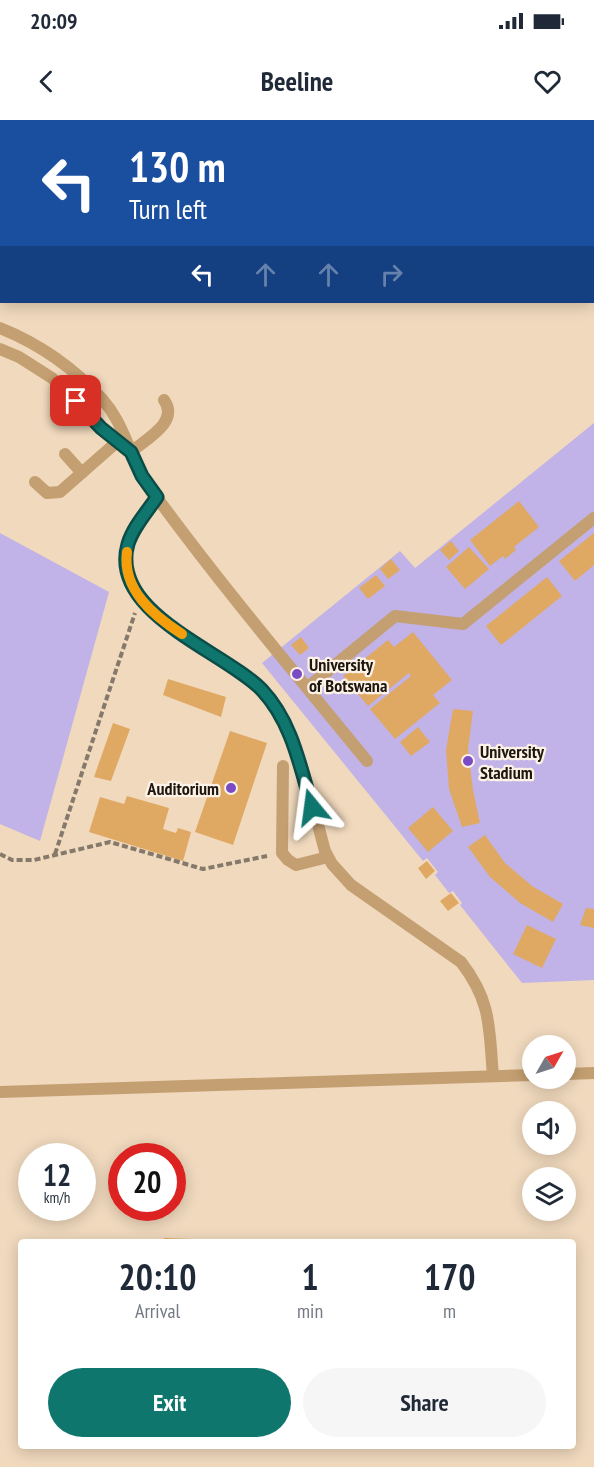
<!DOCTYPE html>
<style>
:root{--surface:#fff;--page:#f6f6f7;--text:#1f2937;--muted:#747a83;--accent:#0f766e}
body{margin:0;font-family:"PT Sans Narrow",sans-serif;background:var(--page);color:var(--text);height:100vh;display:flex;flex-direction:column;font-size:22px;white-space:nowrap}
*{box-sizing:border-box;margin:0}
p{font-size:20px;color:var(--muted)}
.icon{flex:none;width:33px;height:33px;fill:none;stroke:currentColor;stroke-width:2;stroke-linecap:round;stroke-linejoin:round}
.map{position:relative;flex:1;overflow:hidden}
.panel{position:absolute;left:18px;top:1119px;width:558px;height:210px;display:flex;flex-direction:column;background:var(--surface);border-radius:6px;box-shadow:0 3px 15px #0003}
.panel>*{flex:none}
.top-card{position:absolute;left:0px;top:0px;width:594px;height:183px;box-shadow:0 3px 15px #0003;background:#1a4fa0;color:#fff;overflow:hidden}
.needle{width:39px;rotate:51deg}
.tools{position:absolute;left:522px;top:915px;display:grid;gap:12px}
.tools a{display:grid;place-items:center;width:54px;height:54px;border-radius:50%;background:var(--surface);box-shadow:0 3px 15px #0003;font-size:30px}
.speed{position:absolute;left:18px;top:1023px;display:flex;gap:12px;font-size:30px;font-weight:700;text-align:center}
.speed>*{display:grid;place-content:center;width:78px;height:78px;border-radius:50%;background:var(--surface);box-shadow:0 3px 15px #0003;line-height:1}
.speed small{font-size:15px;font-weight:400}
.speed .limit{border:9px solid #d22;background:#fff;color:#111}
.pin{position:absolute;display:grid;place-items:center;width:51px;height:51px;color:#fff;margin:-26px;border-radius:12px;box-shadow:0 3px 9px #0006}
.me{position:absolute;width:66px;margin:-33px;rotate:344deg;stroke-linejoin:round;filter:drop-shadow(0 0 4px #0008)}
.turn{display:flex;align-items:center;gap:21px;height:126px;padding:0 30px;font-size:27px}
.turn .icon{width:78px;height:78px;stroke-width:2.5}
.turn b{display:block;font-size:42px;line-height:51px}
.lanes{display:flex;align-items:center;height:57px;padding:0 30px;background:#0003;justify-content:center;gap:30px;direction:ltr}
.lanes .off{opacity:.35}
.eta{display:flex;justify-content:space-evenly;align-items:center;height:102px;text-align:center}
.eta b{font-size:36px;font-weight:600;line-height:42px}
.primary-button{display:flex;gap:12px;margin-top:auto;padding:12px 30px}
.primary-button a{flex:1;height:69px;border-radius:36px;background:var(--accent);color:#fff;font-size:24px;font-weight:600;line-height:69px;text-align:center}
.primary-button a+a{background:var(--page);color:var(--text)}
.status{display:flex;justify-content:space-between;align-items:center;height:42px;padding:0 30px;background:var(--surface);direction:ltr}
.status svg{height:16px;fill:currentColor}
header{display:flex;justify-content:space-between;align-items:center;height:78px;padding:0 30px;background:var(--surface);font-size:27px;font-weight:600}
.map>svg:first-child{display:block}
.built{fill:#f0d9bd;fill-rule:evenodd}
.green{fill:#c1b3e7}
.building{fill:#dfa963}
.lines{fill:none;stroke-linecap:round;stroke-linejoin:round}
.path{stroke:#84796a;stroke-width:4;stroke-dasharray:6 3;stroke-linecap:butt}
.service{stroke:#c49f71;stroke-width:12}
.route-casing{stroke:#0a4d48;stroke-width:15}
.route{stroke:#0f766e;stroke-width:10}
.slow{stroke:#f59e0b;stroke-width:10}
.poi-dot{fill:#794bc4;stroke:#fdf2e5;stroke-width:2}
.labels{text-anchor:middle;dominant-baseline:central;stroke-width:4.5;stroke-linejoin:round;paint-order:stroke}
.poi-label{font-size:18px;font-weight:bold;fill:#1d170f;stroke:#fdf2e5;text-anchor:start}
</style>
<div class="status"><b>20:09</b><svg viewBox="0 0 49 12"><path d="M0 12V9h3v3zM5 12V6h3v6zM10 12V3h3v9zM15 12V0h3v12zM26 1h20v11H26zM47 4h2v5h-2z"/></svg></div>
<header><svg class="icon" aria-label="back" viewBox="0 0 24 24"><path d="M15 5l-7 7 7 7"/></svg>Beeline<svg class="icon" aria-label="heart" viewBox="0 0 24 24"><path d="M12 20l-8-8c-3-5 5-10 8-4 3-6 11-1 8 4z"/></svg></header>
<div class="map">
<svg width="594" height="1347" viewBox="0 0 594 1347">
<rect width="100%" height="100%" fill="#f6e4ce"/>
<!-- built -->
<path class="built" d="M0 17 2 182H592L593 104 594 105V1347H0ZM532 926H566V958H532ZM532 992H566V1024H532ZM32 1036H82V1088H32ZM122 1036H172V1088H122ZM532 1058H566V1090H532ZM21 1122H573V1326H21Z"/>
<!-- green -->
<path class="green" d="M310 0H594V43L592 2Z
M594 303V860L522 863 460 785 462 783 453 771 449 773 435 755 438 752 427 738 423 741 262 543 400 431 415 448Z
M0 413 109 472 40 721 0 704Z"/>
<!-- building -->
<path class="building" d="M519 381 539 407 514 427 516 430 505 439 503 436 490 446 470 420Z
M594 413V445L575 461 559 441Z
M451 421 459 431 449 440 440 430Z
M469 427 489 449 465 469 446 447Z
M391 439 400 450 388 459 380 449Z
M376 455 385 466 368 479 359 468Z
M547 457 562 476 501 525 486 506Z
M413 512 452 560 433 575 440 583 395 619 370 589 411 556 409 553 368 586 343 556 388 520 394 527Z
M301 517 309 528 300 535 291 525Z
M168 559 226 577 221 597 163 575Z
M453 589 473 591 468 629 473 670 480 703 462 707 449 669 446 630Z
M113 603 130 609 111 661 94 657Z
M418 607 430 622 411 636 400 622Z
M230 611 267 623 233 725 195 712Z
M127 676 169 688 163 709 176 713 178 708 191 712 183 741 89 712 100 677 124 684Z
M433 687 453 711 428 732 408 708Z
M485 715 505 743 532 766 563 784 553 802 520 783 490 757 468 727Z
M427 741 435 751 426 759 418 748Z
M451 773 459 783 448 791 440 781Z
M586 788 594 789V808L580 805Z
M527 805 556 819 542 848 513 834Z
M164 1118 191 1119V1122H164Z"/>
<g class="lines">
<!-- path -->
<path class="path" d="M0 734 12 740H34L110 722 203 749 267 736
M55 734 135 493"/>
<!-- service -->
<path class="service" d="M0 208C40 224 74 248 103 280 117 296 123 313 131 331 138 348 147 364 158 379 224 469 296 554 367 641
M0 229 19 237 52 258 88 292 101 308 128 329
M131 332C146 319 180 302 164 280
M65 334 82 353
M35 362 47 373 60 372 118 321
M157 377C147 392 133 407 128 424 126 431 127 439 128 446 136 495 186 515 222 539 241 552 260 567 273 585 301 623 312 685 325 731L332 744 351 765 461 842C492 882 489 909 493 956
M307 568 395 496 463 504 594 398
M283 646 282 733 288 740 296 745 328 737
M566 954 594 953
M0 972 532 955"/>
</g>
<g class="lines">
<defs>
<path id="route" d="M76 281 101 308 131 332 142 356 157 377C147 392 133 407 128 424 108 493 224 531 262 570 292 602 300 646 312 687"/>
</defs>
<!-- route casing -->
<use href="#route" class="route-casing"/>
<!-- route -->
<use href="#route" class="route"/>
<!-- slow -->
<path class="slow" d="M127 432C122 470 154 496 182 514"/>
</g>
<!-- markers -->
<g class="poi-dot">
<circle cx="297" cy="554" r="6"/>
<circle cx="468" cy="641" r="6"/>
<circle cx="231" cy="668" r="6"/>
</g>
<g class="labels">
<!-- poi labels -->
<g class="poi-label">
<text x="309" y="544">University<tspan x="309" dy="21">of Botswana</tspan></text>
<text x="480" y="631">University<tspan x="480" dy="21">Stadium</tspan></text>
<text x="219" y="668" text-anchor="end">Auditorium</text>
</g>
</g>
</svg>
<div class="tools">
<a><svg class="needle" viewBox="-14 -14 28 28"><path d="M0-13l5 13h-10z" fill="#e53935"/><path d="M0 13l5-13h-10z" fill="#747a83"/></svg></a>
<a><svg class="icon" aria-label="sound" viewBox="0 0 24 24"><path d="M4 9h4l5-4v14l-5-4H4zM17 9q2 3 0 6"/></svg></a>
<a><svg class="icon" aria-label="layers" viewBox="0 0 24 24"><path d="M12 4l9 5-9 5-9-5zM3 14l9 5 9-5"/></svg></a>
</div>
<div class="speed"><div>12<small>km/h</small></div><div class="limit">20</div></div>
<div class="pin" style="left:76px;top:281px;background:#d93025"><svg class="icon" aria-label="arrive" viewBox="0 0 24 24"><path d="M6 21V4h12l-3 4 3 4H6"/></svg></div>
<svg class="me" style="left:312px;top:687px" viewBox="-20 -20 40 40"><path d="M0-17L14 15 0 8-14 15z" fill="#0f766e" stroke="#fff" stroke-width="4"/></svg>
<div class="top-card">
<div class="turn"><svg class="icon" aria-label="left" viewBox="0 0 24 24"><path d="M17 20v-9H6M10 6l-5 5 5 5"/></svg><div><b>130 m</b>Turn left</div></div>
<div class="lanes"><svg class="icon" aria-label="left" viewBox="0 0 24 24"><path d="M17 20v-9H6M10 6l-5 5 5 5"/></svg><svg class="icon off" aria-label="ahead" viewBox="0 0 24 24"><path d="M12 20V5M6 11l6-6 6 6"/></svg><svg class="icon off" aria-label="ahead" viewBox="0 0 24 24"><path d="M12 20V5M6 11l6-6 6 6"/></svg><svg class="icon off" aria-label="right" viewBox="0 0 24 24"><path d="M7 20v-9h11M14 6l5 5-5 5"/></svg></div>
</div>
<section class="panel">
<div class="eta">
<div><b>20:10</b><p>Arrival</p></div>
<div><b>1</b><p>min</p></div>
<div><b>170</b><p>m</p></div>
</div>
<div class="primary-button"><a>Exit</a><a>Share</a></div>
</section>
</div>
